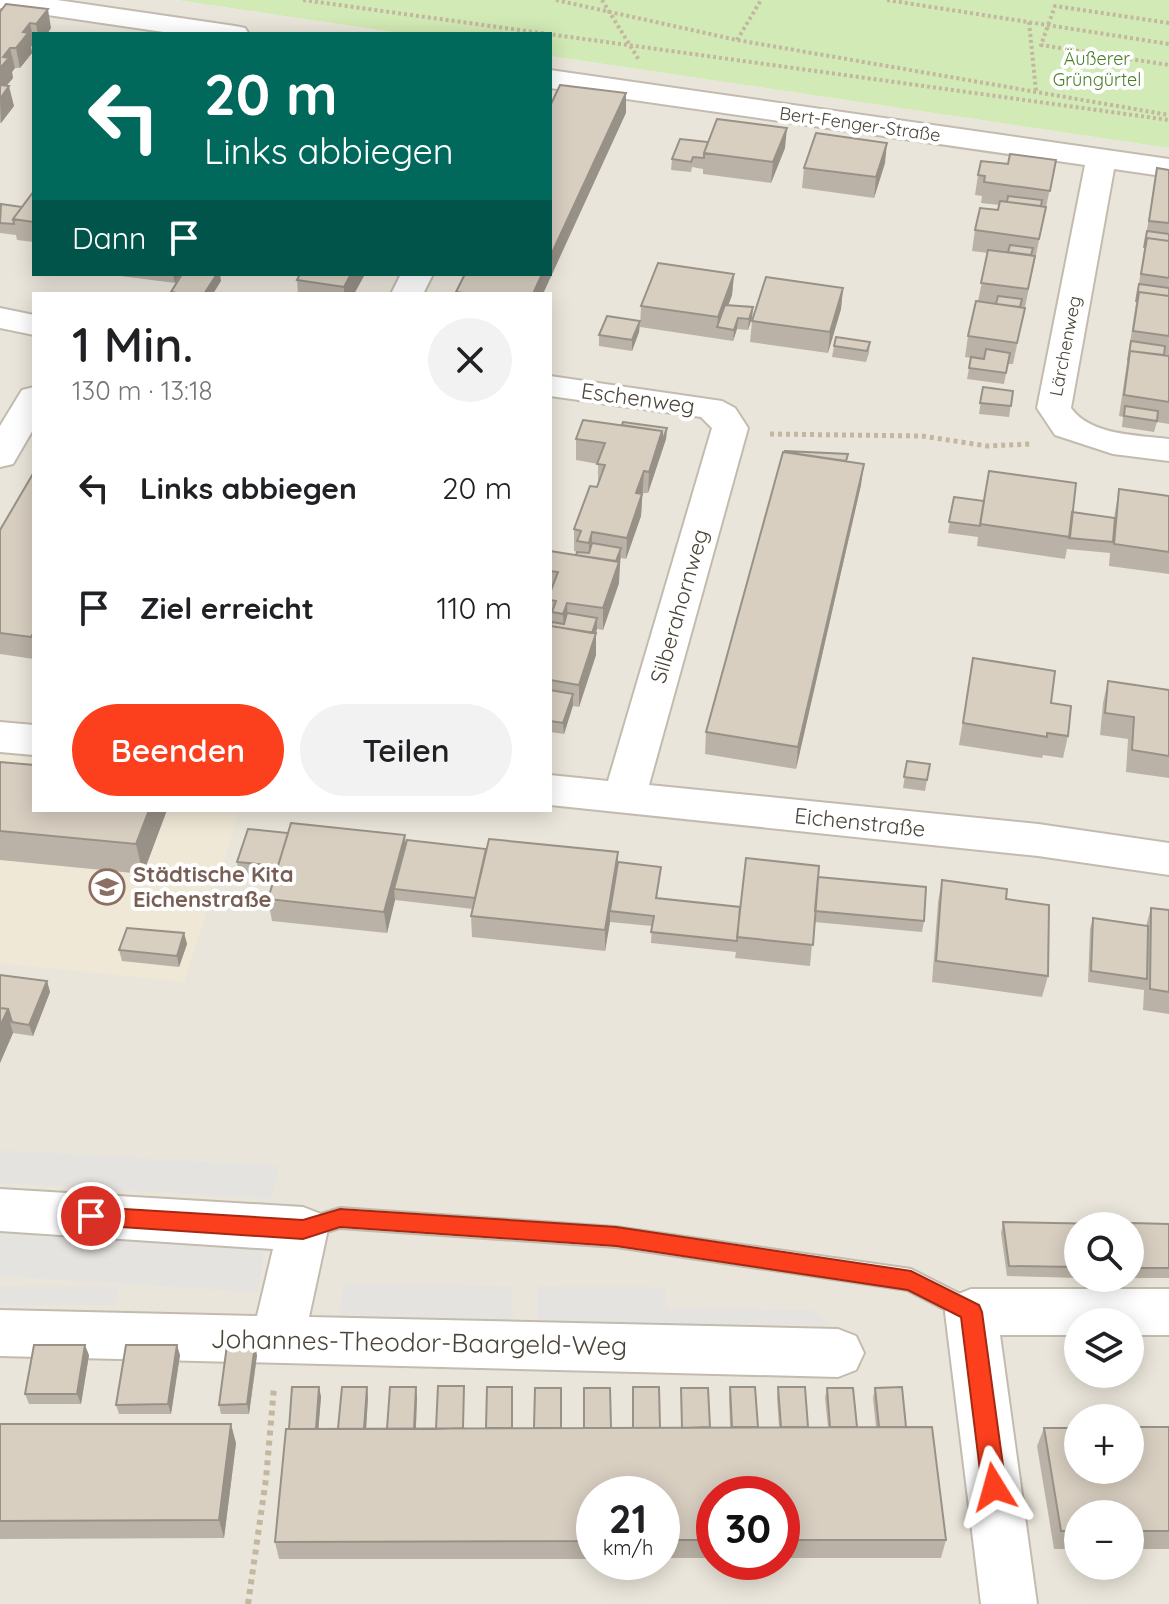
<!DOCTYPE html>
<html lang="de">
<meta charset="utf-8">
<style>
:root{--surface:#fff;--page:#f2f2f2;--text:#202124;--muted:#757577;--accent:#fc3f1d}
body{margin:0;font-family:Quicksand,sans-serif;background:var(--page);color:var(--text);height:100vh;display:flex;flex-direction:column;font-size:30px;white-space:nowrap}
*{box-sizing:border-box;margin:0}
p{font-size:26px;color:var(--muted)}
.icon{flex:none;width:44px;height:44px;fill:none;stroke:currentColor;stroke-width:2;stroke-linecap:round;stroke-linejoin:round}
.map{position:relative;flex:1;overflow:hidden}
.drawer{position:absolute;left:32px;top:292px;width:520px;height:520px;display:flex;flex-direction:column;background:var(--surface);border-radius:0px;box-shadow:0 4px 20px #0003}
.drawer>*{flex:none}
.banner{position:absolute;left:32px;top:32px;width:520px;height:244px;border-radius:0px;box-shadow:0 4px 20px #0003;background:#00695c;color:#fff;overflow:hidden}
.controls{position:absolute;left:1064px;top:1212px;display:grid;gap:16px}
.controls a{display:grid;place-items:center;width:80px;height:80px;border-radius:50%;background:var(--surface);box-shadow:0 4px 20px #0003;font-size:40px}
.speed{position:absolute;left:576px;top:1476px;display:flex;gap:16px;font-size:40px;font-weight:700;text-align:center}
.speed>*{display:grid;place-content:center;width:104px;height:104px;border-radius:50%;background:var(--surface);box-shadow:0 4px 20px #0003;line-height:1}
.speed small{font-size:20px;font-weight:400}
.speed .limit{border:12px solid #d22;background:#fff;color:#111}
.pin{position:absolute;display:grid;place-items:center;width:68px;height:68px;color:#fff;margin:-34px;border:4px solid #fff;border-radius:50%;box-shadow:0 2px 8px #0007}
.me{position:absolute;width:88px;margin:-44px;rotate:352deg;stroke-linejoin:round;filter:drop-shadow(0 0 6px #0008)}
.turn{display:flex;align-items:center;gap:28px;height:168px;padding:0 40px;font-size:36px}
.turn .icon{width:104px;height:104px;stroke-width:2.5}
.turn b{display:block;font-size:56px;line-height:68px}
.then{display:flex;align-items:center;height:76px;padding:0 40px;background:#0003;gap:16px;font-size:30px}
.round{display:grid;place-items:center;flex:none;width:84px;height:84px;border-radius:42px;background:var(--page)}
.head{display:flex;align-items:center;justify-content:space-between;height:136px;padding:0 40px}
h1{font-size:48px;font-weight:600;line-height:60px}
.action{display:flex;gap:16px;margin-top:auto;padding:16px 40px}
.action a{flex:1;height:92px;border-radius:48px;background:var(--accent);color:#fff;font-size:32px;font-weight:600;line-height:92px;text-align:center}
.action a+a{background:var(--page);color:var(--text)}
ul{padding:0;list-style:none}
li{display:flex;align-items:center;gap:24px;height:120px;padding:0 40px}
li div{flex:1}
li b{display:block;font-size:30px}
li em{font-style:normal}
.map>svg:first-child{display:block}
.residential{fill:#eae5da;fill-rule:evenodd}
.education{fill:#efe8d6}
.green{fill:#d2eab5}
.parking{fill:#e5e3e0}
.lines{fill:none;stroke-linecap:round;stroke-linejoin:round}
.lane-casing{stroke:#c2bbae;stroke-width:4}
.street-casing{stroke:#c2bbae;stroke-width:4}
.path-far2{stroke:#c4b79f;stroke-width:4;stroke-dasharray:3 3;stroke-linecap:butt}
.path-far1{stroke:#c4b79f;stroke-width:5;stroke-dasharray:4 4;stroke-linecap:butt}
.path{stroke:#c4b79f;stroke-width:6;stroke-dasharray:5 5;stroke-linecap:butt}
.lane{fill:#fff;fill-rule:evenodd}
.street{fill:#fff;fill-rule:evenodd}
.wall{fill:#bab2a6}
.shaded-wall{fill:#979187}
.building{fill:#d8cfc1;stroke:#979187;stroke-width:2}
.route{fill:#fc3f1d;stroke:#a42913;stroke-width:2}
.labels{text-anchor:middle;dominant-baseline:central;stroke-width:8;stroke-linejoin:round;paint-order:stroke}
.far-park-label{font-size:18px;fill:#4a7f2a;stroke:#fff}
.far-street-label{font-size:18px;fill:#4b4439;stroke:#fff}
.street-label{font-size:22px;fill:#4b4439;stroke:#fff}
.education-label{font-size:22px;font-weight:bold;fill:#785e54;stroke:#fff;text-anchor:start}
.near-street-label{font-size:26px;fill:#4b4439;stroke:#fff}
</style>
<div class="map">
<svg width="1169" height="1604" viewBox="0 0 1169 1604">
<rect width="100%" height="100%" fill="#f6f3ec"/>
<!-- residential -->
<path class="residential" d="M0 0H177L406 34H34V274H550V56L1169 148V1604H0ZM34 294H550V810H34ZM1078 1226H1130V1278H1078ZM1078 1322H1130V1374H1078ZM1078 1418H1130V1470H1078ZM594 1494H662V1562H594ZM714 1494H782V1562H714ZM1078 1514H1130V1566H1078Z"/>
<!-- education -->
<path class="education" d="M0 754 34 758V810H240L184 982 0 963Z"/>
<!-- green -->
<path class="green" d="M177 0H1169V148L550 56V34H406Z"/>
<!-- parking -->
<path class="parking" d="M0 1150 279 1166 272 1199 0 1183Z
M0 1229 265 1244 258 1292 0 1276Z
M343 1285 513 1286 512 1322H339Z
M0 1286 118 1287 115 1305H0Z
M538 1286 665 1287 666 1309 814 1310 829 1325 537 1323Z"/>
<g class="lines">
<defs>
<path id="lane" d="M340 1208 616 1227 911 1269 980 1304 983 1312 980 1320 971 1323 907 1290 616 1247 340 1228 303 1239 295 1236 291 1229 295 1222Z"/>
<path id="street" d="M0 0H57L235 26 245 28 249 34H177L0 8Z
M550 70 1169 159V177L1114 169 1071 408C1091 436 1138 435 1169 439V461L1113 454 1055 435 1037 408 1085 165 550 88Z
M401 274H433L423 294H391Z
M0 308 34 315V335L0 328Z
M550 376 722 401 735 408 748 428 649 785 1038 824 1169 843V875L1038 856 550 805V775L608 781 712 428 701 417 550 396Z
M34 387V428L13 464 0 467V426L22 390Z
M0 722 34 725V755L0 752Z
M0 1189 303 1207 321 1214 328 1229 309 1317 838 1329 856 1336 864 1353 856 1370 838 1377 0 1356V1310L257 1316 273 1249 0 1231Z
M971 1289H1169V1335H1130V1322H1078V1335H1000L1037 1604H981L945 1312 953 1296Z"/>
</defs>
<!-- lane casing -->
<use href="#lane" class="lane-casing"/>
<!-- street casing -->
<use href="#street" class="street-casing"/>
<!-- path-far2 -->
<path class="path-far2" d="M303 0 1169 120
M556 0 737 40 1169 115
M602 0 639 60
M887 0 1169 44
M1029 22 1036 91
M1169 23 1055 6 1041 45 1169 65
M737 40 761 0"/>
<!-- path-far1 -->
<path class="path-far1" d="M770 434 922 436 987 446 1031 444"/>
<!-- path -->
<path class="path" d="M248 1604 266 1479 274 1387"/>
<!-- lane -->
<use href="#lane" class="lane"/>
<!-- street -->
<use href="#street" class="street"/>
</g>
<!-- wall -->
<path class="wall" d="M0 12 51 28 47 34H34V43L31 47 32 53 20 68H15L12 72 13 78 6 86 14 106 1 123H0Z
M708 142 785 148 771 183 703 174V169L692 167 691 172 671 170 672 159Z
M1056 160 1013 364H1008L1004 384 967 379 971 358 965 357 968 336 978 301 988 253 972 251 975 230 998 210 999 205 981 203 982 196 975 195 978 175 1008 164Z
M885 163 874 198 802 188 804 168Z
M1156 170H1169V424L1157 422 1154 432 1122 427 1123 417 1119 416Z
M34 191V242L17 240 16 235 0 233V205L22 207Z
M105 274H181L175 283Z
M300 274H365L354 294H298L297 280Z
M734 274 732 295 728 306 753 307 752 318 748 330 737 329 733 341 640 327 641 306Z
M843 288 841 309 828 353 750 342 752 321Z
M640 321 639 332 632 351 599 346V335Z
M870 342 869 353 866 362 832 357 834 346Z
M983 387 1013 391 1009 417 979 414Z
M622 425 667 428 666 439 648 493H643L642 497 641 516 626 559 621 558 619 564V583L603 630 597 629 596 633V655L579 707 573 706 564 734 550 732V626L552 622 550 621V551L576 555 577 552 574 551V529L598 486V464L576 460V439Z
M848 454 847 461 861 485 796 769 705 754 706 732Z
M34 472V659L0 654V530Z
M1119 489 1169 496V574L1109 566 1110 553 1067 549 1065 559 977 546 978 537 948 533 954 497 1114 518Z
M973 658 1051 703 1068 736 1063 758 1043 755 1042 758 959 745Z
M1108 681 1169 690V778L1126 772 1128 739 1100 735 1103 703Z
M907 761 930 764 925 791 903 788Z
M0 762 34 810H167L143 874 0 860Z
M406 844 486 849 618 852V862L660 878 657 898 740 907 818 877 924 921 922 932 814 922 810 966 735 958 736 952 651 943 652 926 610 922 605 951 472 937 471 916 473 909 395 900 387 933 272 921 268 899 275 877 239 873 237 862Z
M942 880 1006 899 1048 976 1042 997 932 982 938 902Z
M1151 908 1169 910V1014L1143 1010 1144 990 1088 982 1090 929 1093 918 1146 926Z
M184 933 187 944 179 967 122 961 119 950Z
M0 975 47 981 50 992 33 1036 13 1033 0 1063Z
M1003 1222 1078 1226V1278L1007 1276 1001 1233Z
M1130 1223 1169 1224V1278H1134L1130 1256V1226H1129Z
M89 1355 81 1404H29L25 1394Z
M180 1355 171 1414H119L116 1405Z
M257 1355 249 1414H221L219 1405Z
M464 1386V1428H486L512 1387V1428H681V1388L710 1427H730L729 1397 730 1387 758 1427H779L777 1397 778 1387 808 1427H828L825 1398 827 1388 857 1427H876L873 1398 875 1388 906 1427 946 1540 941 1558H782V1494H714V1558H662V1494H594V1559H279L275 1542 319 1387 321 1397 318 1429H338L368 1397 366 1429H387L417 1397 416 1429H436Z
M0 1424 236 1443 224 1538 0 1539Z
M1169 1427V1549H1130V1514H1078V1549H1054L1037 1446 1044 1428Z"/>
<!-- shaded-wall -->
<path class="shaded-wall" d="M48 9 51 28 47 34H38L36 24Z
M30 23 34 43 31 47 32 53 20 68 16 48 23 32Z
M10 48 15 68 12 72 13 78 0 94V68L3 57Z
M9 86 14 106 1 123 0 99Z
M626 93V113L543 294H533L542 274H550V257Z
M787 128 785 148 771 183 773 162Z
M887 143 885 163 874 198 876 177Z
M173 274H181L175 283Z
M217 274H220L221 281 213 294H204Z
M351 274H365L354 294H344V287Z
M734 274 732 295 720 328 717 327 718 317Z
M843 288 841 309 828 353 830 332Z
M753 307 752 318 748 330 749 319Z
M738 318 737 329 733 341 734 330Z
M640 321 639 332 632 351V340Z
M667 428 666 439 648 493 649 472 662 431Z
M864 464 861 485 796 769 798 747Z
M644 471 641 516 626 559 627 538 636 493Z
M592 532V554L589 564V543Z
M621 548 619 583 603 630V608L613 571Z
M567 603 568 624 564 635 563 614Z
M597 618V629L589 654V643Z
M596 633V655L579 707V685Z
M573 694V705L564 734 563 723Z
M149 810H167L143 874 136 844Z
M405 835 407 856 394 889 395 900 387 933 384 912Z
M618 852V873L610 911V922L605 951V930Z
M184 933 187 944 179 967 177 956Z
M47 981 50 992 33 1036 29 1025Z
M8 1009 12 1022H10L13 1033 0 1063V1026Z
M85 1345 89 1355 81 1404 77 1394Z
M177 1345 180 1355 171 1414 168 1404Z
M255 1345 257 1355 249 1414 247 1404Z
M319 1387 321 1397 317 1447 315 1438Z
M367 1387 368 1397 365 1447 363 1437Z
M416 1387 417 1397 415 1448 414 1438Z
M231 1424 236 1443 224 1538 219 1520Z"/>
<!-- building -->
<path class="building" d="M6 4 48 9 36 24 30 23 23 32 28 33 16 48H10L3 57 9 58 0 68V12Z
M0 85 9 86 0 99Z
M560 85 626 93 550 257V106Z
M717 119 787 128 773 162 704 153Z
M816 133 887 143 876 177 804 168Z
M680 139 708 142 704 153V158L693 157 691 162 672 159Z
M1010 154 1056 160 1050 191 984 182 985 176 978 175 981 161 1008 164Z
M1157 168 1169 170V223L1149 221Z
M34 191V222L13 219Z
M1008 196 1042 200 1041 206 1007 202Z
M1000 201 1046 207 1039 239 975 230 980 208 998 210Z
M1 204 22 207 13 219 14 224 0 223Z
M1147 231 1169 234V241L1147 238 1144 248Z
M1147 238 1169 241V278L1141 274Z
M1010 245 1033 248 1031 255 1008 252Z
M988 250 1035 256 1028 289 981 283Z
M658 263 734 274 718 317 641 306Z
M182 274H217L204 294H183L171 292Z
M300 274H351L344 287 297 280Z
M465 274H542L533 294H470L456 292Z
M766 277 843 288 830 332 752 321Z
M1139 284 1169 288V296L1139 292 1136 302Z
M1139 292 1169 296V336L1133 331Z
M998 296 1022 299 1020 307 996 304Z
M976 301 1025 308 1017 343 968 336Z
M725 305 753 307 749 319 738 318 734 330 717 327Z
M607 316 640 321 632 340 599 335Z
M836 337 870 342 867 351 834 346Z
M1131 341 1165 346 1164 355 1130 351 1128 361Z
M986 349 1010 353 1006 373 969 368 971 357 984 359Z
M1130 351 1169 356V402L1124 395Z
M983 387 1013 391 1011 406 980 403Z
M1125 406 1158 411 1157 421 1124 416Z
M583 420 662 431 649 472 644 471 636 493 642 494 627 538 592 532 589 543 577 541 581 531 574 529 590 486 597 487 605 465 597 464 605 443 576 439Z
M623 422 667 428 662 442V431L622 425Z
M785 451 848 454 846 461 785 452Z
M783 452 864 464 798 747 706 732Z
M989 471 1076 483 1070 537 980 524Z
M34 472V632L31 637 0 633V530Z
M1119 489 1169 496V552L1114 544Z
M954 497 984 501 980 526 949 522Z
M1072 512 1115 518 1113 542 1069 538Z
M592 543 621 548 616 561 576 555 577 552 589 553Z
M550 551 619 562 603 608 567 603 563 614 552 612 556 601 550 600V593L558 572 550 571Z
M567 613 597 618 592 633 551 626 552 622 564 624Z
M550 626 596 633 579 685 550 680Z
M973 658 1055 671 1051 703 1071 706 1068 736 1047 733V737L963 723Z
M1108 681 1169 690V756L1132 750 1134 717 1105 713Z
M550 690 573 694 563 723 550 721Z
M907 761 930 764 927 780 904 777Z
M0 762 34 765V810H149L136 844 0 831Z
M291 823 405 835 384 912 268 899Z
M248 829 288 833 278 866 237 862Z
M489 839 618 852 605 930 471 916Z
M407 840 486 849 475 898 394 889Z
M746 858 819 866 813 945 737 937Z
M618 862 661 867 656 898 740 907 737 941 651 932 654 916 610 911Z
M818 877 926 887 924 921 815 911Z
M942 880 1007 889 1006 899 1049 905 1048 976 936 961Z
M1151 908 1169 910V992L1150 989Z
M1093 918 1148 926 1147 979 1091 971Z
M127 928 184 933 177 956 119 950Z
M0 975 47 981 29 1025 12 1022 8 1009 0 1008Z
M0 1008 8 1009 0 1026Z
M1003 1222 1104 1224 1105 1226H1078V1267L1009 1266Z
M1130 1223 1169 1224V1268H1138Z
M34 1345H85L77 1394H25Z
M126 1345H177L168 1404 116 1405Z
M227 1345H255L247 1404 219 1405Z
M438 1386H464L463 1428 436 1429Z
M292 1387H319L316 1429H289Z
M342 1387H367L364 1429H338Z
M390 1387H416L414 1429H387Z
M487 1387H512V1428H486Z
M633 1387H659L660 1428H633Z
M730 1387H755L758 1427H732Z
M778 1387H805L808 1427H781Z
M902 1387 906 1427H879L875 1388Z
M535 1388H561V1428H534Z
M584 1388H610L611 1428H584Z
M681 1388H708L710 1427 682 1428Z
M827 1388H853L857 1427H830Z
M0 1424H231L219 1520 0 1521Z
M932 1427 946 1540H782V1494H714V1540H662V1494H594V1541L275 1542 286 1429Z
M1130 1427H1169V1531H1130V1514H1078V1531H1061L1044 1428H1078V1470H1130Z"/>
<!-- route -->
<path class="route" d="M91 1207 303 1220 340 1209 616 1227 911 1271 979 1305 982 1312 1006 1487 1003 1495 994 1498 986 1495 982 1487 961 1317 908 1290 616 1246 340 1227 303 1239 91 1225 83 1222 80 1216 83 1209Z"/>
<!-- icons -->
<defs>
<symbol id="school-ring" viewBox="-11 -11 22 22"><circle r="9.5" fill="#fff" stroke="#8d6e63" stroke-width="1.5"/><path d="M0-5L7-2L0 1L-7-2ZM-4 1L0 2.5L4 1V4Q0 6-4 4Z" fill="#8d6e63"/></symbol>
</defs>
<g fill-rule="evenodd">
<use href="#school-ring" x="87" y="867" width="40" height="40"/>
</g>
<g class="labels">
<!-- far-park labels -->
<g class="far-park-label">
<text x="1097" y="58">Äußerer<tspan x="1097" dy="21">Grüngürtel</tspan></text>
</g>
<!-- far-street labels -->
<g class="far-street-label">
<text transform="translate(860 124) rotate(8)">Bert-Fenger-Straße</text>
<text transform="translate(1065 346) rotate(-79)">Lärchenweg</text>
</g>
<!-- street labels -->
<g class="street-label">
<text transform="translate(638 398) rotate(8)">Eschenweg</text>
<text transform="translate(679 606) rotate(-74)">Silberahornweg</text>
<text transform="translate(860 822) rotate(6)">Eichenstraße</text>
</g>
<!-- education labels -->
<g class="education-label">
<text x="133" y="874">Städtische Kita<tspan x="133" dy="25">Eichenstraße</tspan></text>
</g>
<!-- near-street labels -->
<g class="near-street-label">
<text transform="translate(419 1342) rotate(1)">Johannes-Theodor-Baargeld-Weg</text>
</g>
</g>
</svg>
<div class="controls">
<a><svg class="icon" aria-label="search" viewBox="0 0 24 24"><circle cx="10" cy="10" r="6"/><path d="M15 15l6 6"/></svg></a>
<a><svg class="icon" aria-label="layers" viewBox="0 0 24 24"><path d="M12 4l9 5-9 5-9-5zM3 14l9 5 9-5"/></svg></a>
<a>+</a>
<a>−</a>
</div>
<div class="speed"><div>21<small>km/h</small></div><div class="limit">30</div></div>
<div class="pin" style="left:91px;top:1216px;background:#d93025"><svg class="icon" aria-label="arrive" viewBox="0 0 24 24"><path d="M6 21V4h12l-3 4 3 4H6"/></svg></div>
<svg class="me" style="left:994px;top:1487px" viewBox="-20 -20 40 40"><path d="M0-17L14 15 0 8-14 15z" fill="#fc3f1d" stroke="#fff" stroke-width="4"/></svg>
<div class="banner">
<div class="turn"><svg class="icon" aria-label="left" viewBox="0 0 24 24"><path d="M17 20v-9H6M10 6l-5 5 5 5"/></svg><div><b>20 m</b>Links abbiegen</div></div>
<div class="then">Dann<svg class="icon" aria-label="arrive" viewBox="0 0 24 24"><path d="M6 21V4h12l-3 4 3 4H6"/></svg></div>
</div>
<section class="drawer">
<div class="head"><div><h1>1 Min.</h1><p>130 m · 13:18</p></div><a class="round"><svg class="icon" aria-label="close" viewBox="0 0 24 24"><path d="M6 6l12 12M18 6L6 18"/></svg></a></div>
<ul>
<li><svg class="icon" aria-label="left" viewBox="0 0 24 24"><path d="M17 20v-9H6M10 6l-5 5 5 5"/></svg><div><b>Links abbiegen</b></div><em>20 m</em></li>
<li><svg class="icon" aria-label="arrive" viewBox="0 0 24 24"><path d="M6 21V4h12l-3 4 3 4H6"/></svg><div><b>Ziel erreicht</b></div><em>110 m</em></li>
</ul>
<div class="action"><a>Beenden</a><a>Teilen</a></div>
</section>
</div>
